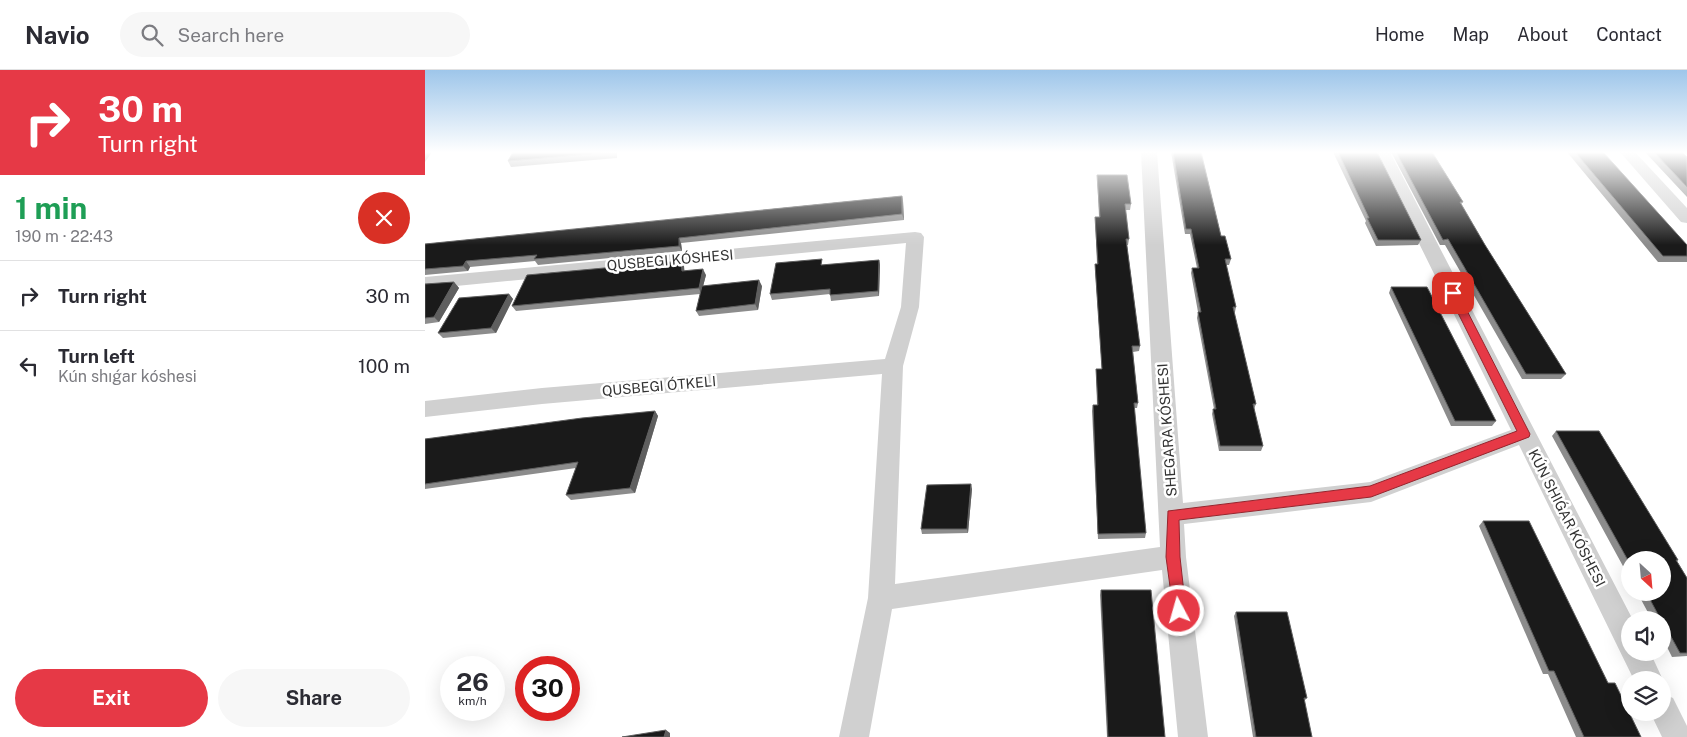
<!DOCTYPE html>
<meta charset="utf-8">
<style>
:root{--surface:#fff;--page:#f7f7f7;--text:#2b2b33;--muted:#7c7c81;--line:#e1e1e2;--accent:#e63946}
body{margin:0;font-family:"Public Sans",sans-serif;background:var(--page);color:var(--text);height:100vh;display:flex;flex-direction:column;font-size:19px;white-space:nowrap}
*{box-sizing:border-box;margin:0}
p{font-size:16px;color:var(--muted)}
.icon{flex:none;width:28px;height:28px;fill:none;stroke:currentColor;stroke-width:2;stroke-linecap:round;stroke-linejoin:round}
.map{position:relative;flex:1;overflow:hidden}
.side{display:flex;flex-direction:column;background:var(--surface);width:425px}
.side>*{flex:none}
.hud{background:#e63946;color:#fff;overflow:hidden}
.needle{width:32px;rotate:154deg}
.buttons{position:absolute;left:1196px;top:481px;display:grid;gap:10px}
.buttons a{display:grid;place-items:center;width:50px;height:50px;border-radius:50%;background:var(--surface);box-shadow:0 5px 20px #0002;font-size:25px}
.speed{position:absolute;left:15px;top:586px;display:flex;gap:10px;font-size:25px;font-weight:700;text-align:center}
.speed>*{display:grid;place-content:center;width:65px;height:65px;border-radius:50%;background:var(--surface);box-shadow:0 5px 20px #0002;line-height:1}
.speed small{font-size:12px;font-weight:400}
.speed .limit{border:8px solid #d22;background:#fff;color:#111}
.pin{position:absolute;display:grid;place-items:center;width:42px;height:42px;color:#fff;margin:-21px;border-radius:10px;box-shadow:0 2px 8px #0006}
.me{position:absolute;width:55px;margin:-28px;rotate:354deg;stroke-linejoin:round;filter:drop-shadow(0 0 4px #0008)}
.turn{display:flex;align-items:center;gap:18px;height:105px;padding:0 15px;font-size:22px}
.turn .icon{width:65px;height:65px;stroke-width:2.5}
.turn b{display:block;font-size:35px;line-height:42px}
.round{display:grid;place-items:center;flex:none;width:52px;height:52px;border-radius:26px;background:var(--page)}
.headline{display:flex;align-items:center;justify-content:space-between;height:85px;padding:0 15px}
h1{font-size:30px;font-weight:700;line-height:38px;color:#1e9e55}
.button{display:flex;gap:10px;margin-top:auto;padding:10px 15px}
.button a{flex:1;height:58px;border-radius:30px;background:var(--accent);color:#fff;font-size:20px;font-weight:700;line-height:58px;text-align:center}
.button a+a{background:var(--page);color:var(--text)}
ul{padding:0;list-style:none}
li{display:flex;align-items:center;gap:15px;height:70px;padding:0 15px;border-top:1px solid var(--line)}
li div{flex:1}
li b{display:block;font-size:19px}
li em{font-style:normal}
header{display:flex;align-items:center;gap:30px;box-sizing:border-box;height:70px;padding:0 25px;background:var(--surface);border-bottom:1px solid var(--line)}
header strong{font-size:24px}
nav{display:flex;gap:28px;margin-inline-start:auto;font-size:18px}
.search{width:350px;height:45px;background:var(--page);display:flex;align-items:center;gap:12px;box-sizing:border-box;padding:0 18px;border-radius:28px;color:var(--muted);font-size:19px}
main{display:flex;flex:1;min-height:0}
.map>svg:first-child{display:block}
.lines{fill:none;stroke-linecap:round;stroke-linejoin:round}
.minor{fill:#d0d0d0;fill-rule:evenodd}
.wall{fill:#8c8c8c}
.shaded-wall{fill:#5f5f5f}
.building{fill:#1a1a1a;stroke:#5f5f5f}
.route{fill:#e63946;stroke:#96252e}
.labels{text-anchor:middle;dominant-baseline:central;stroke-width:5;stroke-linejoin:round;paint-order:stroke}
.street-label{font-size:14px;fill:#333;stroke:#fff}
</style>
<header>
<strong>Navio</strong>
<div class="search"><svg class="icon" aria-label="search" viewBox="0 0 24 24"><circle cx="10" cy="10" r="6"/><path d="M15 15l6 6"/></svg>Search here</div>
<nav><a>Home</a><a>Map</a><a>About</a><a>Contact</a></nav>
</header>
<main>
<section class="side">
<div class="hud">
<div class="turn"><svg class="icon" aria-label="right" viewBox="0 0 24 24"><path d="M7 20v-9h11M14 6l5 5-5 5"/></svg><div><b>30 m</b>Turn right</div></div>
</div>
<div class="headline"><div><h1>1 min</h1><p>190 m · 22:43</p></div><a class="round" style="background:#d93025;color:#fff"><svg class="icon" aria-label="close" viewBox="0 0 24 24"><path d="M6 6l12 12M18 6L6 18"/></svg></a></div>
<ul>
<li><svg class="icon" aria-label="right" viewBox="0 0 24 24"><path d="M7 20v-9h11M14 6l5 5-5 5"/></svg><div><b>Turn right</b></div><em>30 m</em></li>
<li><svg class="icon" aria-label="left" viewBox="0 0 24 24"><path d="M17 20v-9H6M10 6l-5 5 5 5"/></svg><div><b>Turn left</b><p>Kún shıǵar kóshesi</p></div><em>100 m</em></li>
</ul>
<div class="button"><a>Exit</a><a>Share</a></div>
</section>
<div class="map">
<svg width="1262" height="667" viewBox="0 0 1262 667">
<rect width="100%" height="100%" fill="#fff"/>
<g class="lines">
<!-- minor -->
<path class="minor" d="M716 82H732L758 433 945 412 1086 360 949 82H965L1208 550H1205V582H1225L1238 610V611L1209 610 1094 375 946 432 759 454 761 487 783 667H753L737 500 467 539 444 667H414L443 528 457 304 117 334 0 347V331L117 318 460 289 476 237 481 173 0 219V207L490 162 496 163 499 167 494 237 478 296 470 514 735 477Z
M1195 82H1210L1262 138V153L1256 152Z
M1238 624 1248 628 1262 656V667H1237L1225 642H1238Z"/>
</g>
<!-- wall -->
<path class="wall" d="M88 82H192V88L86 97 83 91Z
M746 82H776L796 166 806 189 804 195H801L811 237 810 242H809L831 334 829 339 838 376 836 381H794L787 344 788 339H789L772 248 773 242 766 203 767 198H772L765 164H760Z
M908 82H952L996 170 993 175 951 176 940 153 941 151Z
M966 82H1007L1038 132 1036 134 1060 175 1141 304 1136 309H1097L1020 175H1015Z
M1142 82H1178L1262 175V192H1233Z
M1220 82H1257L1262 87V127Z
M672 105 706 134 705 140H700L704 169 703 175H702L715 276 714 281 708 282 713 333 712 338H709L721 463 720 468 673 469 667 341 668 335H672L671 299H677L670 199V194H672L670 147H674Z
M477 126 478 131 479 150 256 173 257 181 113 195 110 191 45 197 43 201 0 205V174Z
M454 190 455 195 454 226 406 231 405 224 347 230 345 224 399 195Z
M259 196V201L281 205 278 216H337L333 240 274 246 271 241 275 224 91 241 87 236Z
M29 212 34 218 14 252 0 254V214Z
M966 217 1071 351 1067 356H1026L964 223Z
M84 224 88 229 71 263 18 268 13 263Z
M230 341 233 346 210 423 146 430 141 425 151 398 0 419V369Z
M1131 361 1253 490 1252 491 1262 508V586L1247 587 1238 569V550H1227L1212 522H1238L1205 490V509L1127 366Z
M547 419 543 463 497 464 496 459Z
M1058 451 1183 613 1216 667H1151L1123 604H1118L1054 456Z
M676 520 740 667H682L675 525Z
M811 542 882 628 879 631 887 667H828L809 546Z"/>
<!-- shaded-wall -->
<path class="shaded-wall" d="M0 82H7L0 92Z
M477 126 478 131 479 150 477 144Z
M254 168 256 173 257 181 254 176Z
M454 190 455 195 454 226 453 221Z
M41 191 45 197 43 201 38 196Z
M256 191 259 196 260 206 257 201Z
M278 199 281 205 276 224 274 218Z
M334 210 337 216 333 240 330 234Z
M29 212 34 218 14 252 9 247Z
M84 224 88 229 71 263 66 258Z
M230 341 233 346 210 423 205 418Z
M546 414 547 419 543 463 542 459Z
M241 660 245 663V667H239Z"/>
<!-- building -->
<path class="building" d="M88 82H189L83 91Z
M748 82H776L796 166H800L806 189H800L811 237H808L831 334H828L838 376H795L788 339H791L773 242H776L767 198H774L766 159H761Z
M913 82H952L996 170H953L942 148H944Z
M971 82H1007L1038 132H1035L1060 175 1141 304H1101L1023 169 1018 170Z
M1150 82H1178L1262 175V186H1238Z
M1229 82H1257L1262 87V117Z
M672 105H702L706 134H700L704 169H701L715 276H707L713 333H709L721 463 673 464 668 335H673L671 299H677L670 194H673L670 147H675Z
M477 126V144L254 168V176L109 189 112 185 41 191 38 196 0 199V174Z
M397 189 396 195 454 190 453 221 405 225V219L345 224 351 193Z
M256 191 257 201 278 199 274 218 87 236 102 205Z
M334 210 330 234 271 241 277 216Z
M29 212 9 247 0 248V214Z
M966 217H1002L1071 351H1030Z
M84 224 66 258 13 263 34 228Z
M230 341 205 418 141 425 153 392 0 414V369L157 348Z
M1131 361H1174L1253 490H1251L1262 508V583H1255L1238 552V550H1236L1221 522H1238V490H1205V494Z
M546 414 542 459H496L502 415Z
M1058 451H1104L1183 613H1190L1216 667H1159L1129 601H1124Z
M676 520H726L740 667H683Z
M811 542H862L882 628H879L887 667H831Z
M241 660 239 667H197Z"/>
<!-- sky -->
<linearGradient id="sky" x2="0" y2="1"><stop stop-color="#9ec6ea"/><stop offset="0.47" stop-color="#fff"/><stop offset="1" stop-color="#fff" stop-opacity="0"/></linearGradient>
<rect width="1262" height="175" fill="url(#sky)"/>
<!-- route -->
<path class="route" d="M1028 220 1033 223 1105 364 1104 367 946 427 754 450 755 487 761 541 759 546 754 548 749 546 741 487 743 441 945 416 1092 361 1023 223Z"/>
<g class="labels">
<!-- street labels -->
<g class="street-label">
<text transform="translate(245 190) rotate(-5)">QUSBEGI KÓSHESI</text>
<text transform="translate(234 316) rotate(-5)">QUSBEGI ÓTKELI</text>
<text transform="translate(742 360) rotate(-94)">SHEGARA KÓSHESI</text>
<text transform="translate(1142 448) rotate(63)">KÚN SHIǴAR KÓSHESI</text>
</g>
</g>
</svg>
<div class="buttons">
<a><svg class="needle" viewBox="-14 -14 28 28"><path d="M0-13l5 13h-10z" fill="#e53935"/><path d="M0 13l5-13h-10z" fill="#7c7c81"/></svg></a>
<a><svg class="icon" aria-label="sound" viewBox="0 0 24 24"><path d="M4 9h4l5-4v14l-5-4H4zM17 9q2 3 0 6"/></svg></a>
<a><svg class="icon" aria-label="layers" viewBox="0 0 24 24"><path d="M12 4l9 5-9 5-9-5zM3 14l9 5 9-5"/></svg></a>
</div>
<div class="speed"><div>26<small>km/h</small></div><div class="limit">30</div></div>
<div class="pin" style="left:1028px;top:223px;background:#d93025"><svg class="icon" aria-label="arrive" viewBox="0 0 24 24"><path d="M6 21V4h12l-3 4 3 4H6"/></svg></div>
<svg class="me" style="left:754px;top:541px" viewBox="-20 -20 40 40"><circle r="17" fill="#e63946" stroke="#fff" stroke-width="3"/><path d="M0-11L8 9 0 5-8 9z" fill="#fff"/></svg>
</div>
</main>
